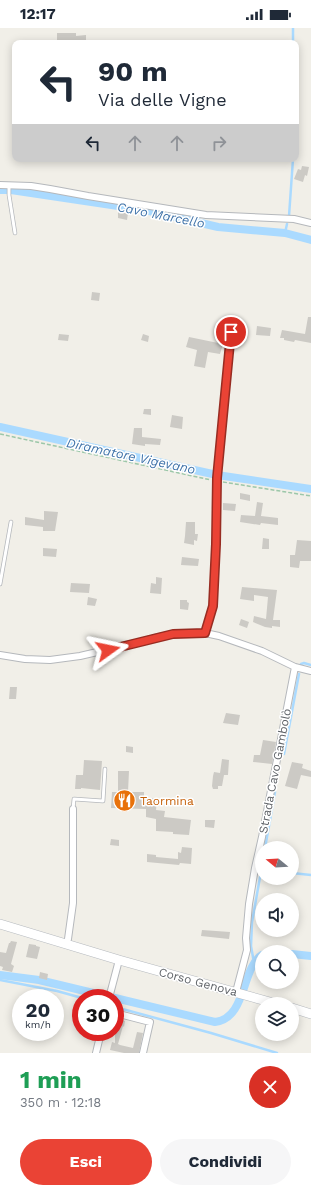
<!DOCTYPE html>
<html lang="it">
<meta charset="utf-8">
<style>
:root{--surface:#fff;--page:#f6f6f7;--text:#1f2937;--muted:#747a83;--accent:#ea4335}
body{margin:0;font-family:"Work Sans",sans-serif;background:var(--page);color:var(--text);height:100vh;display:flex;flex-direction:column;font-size:15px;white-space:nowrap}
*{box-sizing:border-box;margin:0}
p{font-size:13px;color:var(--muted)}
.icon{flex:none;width:22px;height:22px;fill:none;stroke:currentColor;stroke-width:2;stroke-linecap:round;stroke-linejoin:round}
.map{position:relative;height:1025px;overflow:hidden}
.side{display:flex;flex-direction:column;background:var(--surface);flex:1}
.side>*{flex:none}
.banner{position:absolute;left:12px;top:12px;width:287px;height:122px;border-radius:8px;box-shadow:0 2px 10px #0003;background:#fff;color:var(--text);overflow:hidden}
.needle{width:26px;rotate:288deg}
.fabs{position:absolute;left:255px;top:813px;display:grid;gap:8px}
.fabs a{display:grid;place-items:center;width:44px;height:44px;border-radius:50%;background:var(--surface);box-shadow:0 2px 10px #0003;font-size:20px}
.speed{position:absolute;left:12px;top:961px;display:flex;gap:8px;font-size:20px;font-weight:700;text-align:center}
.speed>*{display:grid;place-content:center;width:52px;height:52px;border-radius:50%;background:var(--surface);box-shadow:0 2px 10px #0003;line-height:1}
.speed small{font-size:10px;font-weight:400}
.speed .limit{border:6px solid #d22;background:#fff;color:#111}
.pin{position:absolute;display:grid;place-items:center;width:34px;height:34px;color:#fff;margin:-17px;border:2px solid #fff;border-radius:50%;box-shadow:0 1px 4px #0007}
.me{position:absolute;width:44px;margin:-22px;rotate:78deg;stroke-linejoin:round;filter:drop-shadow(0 0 3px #0008)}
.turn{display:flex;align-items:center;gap:14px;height:84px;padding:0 20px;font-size:18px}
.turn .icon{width:52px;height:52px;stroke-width:2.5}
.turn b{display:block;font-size:28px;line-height:34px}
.lanes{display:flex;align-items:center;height:38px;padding:0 20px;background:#0003;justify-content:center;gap:20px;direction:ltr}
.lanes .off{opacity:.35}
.round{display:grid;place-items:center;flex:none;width:42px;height:42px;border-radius:21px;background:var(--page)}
.summary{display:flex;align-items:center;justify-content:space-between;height:68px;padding:0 20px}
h1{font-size:24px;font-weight:700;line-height:30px;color:#1e9e55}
.button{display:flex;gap:8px;margin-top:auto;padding:8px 20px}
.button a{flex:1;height:46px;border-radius:24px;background:var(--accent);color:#fff;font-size:16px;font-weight:700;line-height:46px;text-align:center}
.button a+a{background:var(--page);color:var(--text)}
.status{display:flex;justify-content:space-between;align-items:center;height:28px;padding:0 20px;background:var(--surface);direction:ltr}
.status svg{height:11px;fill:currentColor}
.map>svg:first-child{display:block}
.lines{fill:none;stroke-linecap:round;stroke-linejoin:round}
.stream{stroke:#aadaff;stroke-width:2.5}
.canal{stroke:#aadaff;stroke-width:8}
.building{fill:#cccac5}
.service-casing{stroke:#b5b8bc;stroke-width:4.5}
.minor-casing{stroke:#b5b8bc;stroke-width:8}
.secondary-casing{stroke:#b6babf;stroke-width:10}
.path{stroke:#9cc7a9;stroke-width:1.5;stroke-dasharray:4 2;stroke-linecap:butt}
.service{stroke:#fff;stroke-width:3}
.minor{stroke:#fff;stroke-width:6}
.secondary{stroke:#fff;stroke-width:9}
.route-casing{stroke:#982c22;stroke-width:10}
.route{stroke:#ea4335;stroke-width:7}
.labels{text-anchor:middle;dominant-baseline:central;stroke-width:3;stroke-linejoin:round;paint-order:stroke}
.street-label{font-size:12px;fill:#5f6368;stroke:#fff}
.food-label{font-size:12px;fill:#c56008;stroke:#fff;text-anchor:start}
.water-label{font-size:13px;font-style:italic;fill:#4174aa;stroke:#fff}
</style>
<div class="status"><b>12:17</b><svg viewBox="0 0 49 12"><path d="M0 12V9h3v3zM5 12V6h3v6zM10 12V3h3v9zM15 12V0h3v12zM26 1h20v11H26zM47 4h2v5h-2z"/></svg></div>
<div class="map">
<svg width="311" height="1025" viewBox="0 0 311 1025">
<rect width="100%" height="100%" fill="#f1efe8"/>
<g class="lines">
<!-- stream -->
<path class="stream" d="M293 0V15
M289 188 293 131
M285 205 287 196
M301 636 304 635 311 637
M284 726 299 646
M265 820 275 764
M292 845 311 847
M254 935 251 918 252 894 262 838
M0 952 57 963 82 970
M115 979 211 1005 277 1025"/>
<!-- canal -->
<path class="canal" d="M0 162H7
M11 162 145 182 218 199 285 205 311 212
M0 399 217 447 311 461
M292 926 311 928
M0 947 39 952 114 970
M115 970 215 994C247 990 241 940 262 927"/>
</g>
<!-- building -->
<path class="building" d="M57 5H76V8L86 7V15H57Z
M302 138 309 139 307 148 305 147 303 154 294 151 298 141 301 142Z
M118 184 128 185 127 192 118 190Z
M92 264 100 265 99 273 91 272Z
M308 289H311V315L295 312 294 314 284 312V310H280L282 302 305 306Z
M257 298 271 300 270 308 256 307Z
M59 306 69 307 68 313 58 312Z
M143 306 149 308 148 314 141 312Z
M189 309 223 316 220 326 208 324 205 340 194 338 197 322 186 319Z
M144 381H151V387L143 386Z
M172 387 183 389 182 401 170 399Z
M134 400H142V409L161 411 160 417 145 416V418L132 416Z
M240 465 250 467V473L240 471Z
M257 474 263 475 261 488 278 490V497L261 495 260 497 240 494 241 487 255 488Z
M223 475 236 476 235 483 223 482Z
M44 483 58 484 55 503H43V499L25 497V489L44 492Z
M186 494H195V506H198L197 513 194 512V517L184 515 185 508Z
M263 510 269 511V521H262Z
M297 512 311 513V533H300L299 540 290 539V527H295Z
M43 520 57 521 56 529 43 528Z
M182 529 199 531 198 538 181 537Z
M156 549 162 550 161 566 150 565 151 555 156 556Z
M71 555 90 556 89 565 70 564Z
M242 559 277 562 273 592H280V599L272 598V600L265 599 253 594 254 588 266 591 268 569 254 567V573L240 571Z
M88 569 97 571 95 578 87 577Z
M180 572H187V574L189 575 188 582 180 581Z
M241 591 249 594 247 600 239 597Z
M10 659H17L16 671H9Z
M226 685 240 687 238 697 223 695Z
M263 712 276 714 272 736 253 734 254 727H260Z
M126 718 133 719V725L126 724Z
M222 731 229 732 228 747H224L222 758H218V761H213L212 758 213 748 214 744 220 745Z
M84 732 102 733 100 762 81 760V761H75L76 747H83Z
M292 734 303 736 302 740 311 743V749L301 747 297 761 285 758Z
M118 743H129L128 764H144V769L157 771 156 782 165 783 164 789 191 792 189 807 173 806V804L156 803V791L146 789V781L111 780 112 764H118Z
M205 792H215L214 800 205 799Z
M111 811 119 812V818L110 817Z
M182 819 192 820 191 836 180 835 179 837 147 834V826L156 827V829L178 831V824L181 825Z
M202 902 230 904 229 911 201 908Z
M11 913 17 914 11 936 14 938 12 944 2 942 3 939 0 938V924L6 925 9 915H10Z
M29 916 36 917V918L40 919 37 931 26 929Z
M40 944 48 946 47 952 39 950Z
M79 971H81V992L74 990Z
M115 990 125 993 124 999 123 998 118 1016 120 1017 133 1020 137 1004 143 1005 139 1025H124L110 1022 112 1014 115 1015Z"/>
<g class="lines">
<defs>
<path id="service" d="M9 157V167L15 205
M0 556 11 494
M73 781 74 771 103 773 105 741"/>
<path id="minor" d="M0 157 31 158 50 161 88 168 206 187 294 191 311 195
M205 605 213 578 216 516 217 450 231 304
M0 627 25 631 50 632 80 628 136 615 154 610 173 606 205 605 219 608 262 623 295 639 311 643
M66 916 68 911 73 875V781
M236 964 247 922 246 910 249 876 255 840 262 809 295 639
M109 970 119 932
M115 985 150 994 143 1025
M96 1025 101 1004"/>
<path id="secondary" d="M0 896 119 932 277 976
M292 980 311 986"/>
</defs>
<!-- service casing -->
<use href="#service" class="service-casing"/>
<!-- minor casing -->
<use href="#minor" class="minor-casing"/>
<!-- secondary casing -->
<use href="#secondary" class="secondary-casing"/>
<!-- path -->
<path class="path" d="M0 406 211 452
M223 454 311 468"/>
<!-- service -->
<use href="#service" class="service"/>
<!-- minor -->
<use href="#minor" class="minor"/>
<!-- secondary -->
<use href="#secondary" class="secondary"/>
</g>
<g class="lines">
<defs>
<path id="route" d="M108 622 173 606 205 605 213 578 216 516 217 450 231 304"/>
</defs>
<!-- route casing -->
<use href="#route" class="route-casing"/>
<!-- route -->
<use href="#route" class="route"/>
</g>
<!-- icons -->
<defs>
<symbol id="restaurant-disc" viewBox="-11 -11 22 22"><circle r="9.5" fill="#e8710a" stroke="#fff"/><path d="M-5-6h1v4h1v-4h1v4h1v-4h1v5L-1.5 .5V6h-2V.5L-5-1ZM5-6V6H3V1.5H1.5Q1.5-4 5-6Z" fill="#fff"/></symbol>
</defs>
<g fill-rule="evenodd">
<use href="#restaurant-disc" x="112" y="760" width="25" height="25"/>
</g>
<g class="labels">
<!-- street labels -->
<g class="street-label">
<text transform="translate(275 743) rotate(-79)">Strada Cavo Gambolò</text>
<text transform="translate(198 954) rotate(15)">Corso Genova</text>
</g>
<!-- food labels -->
<g class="food-label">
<text x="140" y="773">Taormina</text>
</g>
<!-- water labels -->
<g class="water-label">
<text transform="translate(161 187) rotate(11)">Cavo Marcello</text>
<text transform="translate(131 428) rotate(12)">Diramatore Vigevano</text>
</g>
</g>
</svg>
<div class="fabs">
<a><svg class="needle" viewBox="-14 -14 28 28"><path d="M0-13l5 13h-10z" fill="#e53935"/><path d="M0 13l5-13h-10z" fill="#747a83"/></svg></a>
<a><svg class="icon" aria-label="sound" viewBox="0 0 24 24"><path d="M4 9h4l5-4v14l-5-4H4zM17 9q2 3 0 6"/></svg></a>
<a><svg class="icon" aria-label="search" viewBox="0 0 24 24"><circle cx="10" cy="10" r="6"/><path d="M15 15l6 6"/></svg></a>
<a><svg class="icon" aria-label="layers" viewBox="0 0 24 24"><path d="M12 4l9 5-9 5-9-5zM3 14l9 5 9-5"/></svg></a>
</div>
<div class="speed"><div>20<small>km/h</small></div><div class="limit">30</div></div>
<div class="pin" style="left:231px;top:304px;background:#d93025"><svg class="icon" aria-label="arrive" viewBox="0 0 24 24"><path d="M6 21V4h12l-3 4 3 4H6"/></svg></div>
<svg class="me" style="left:108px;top:622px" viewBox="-20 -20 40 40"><path d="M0-17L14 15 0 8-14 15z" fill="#ea4335" stroke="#fff" stroke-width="4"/></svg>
<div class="banner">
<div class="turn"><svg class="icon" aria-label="left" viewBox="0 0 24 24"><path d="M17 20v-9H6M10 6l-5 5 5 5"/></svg><div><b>90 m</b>Via delle Vigne</div></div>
<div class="lanes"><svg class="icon" aria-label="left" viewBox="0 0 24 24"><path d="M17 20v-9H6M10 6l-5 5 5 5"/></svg><svg class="icon off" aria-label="ahead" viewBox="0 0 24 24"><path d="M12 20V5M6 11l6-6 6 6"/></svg><svg class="icon off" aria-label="ahead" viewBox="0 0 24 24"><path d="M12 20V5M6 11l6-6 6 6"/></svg><svg class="icon off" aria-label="right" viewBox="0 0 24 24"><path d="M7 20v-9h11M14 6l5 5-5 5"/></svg></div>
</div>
</div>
<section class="side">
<div class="summary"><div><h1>1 min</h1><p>350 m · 12:18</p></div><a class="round" style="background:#d93025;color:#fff"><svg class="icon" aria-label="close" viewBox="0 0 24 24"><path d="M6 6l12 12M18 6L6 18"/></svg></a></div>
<div class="button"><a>Esci</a><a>Condividi</a></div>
</section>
